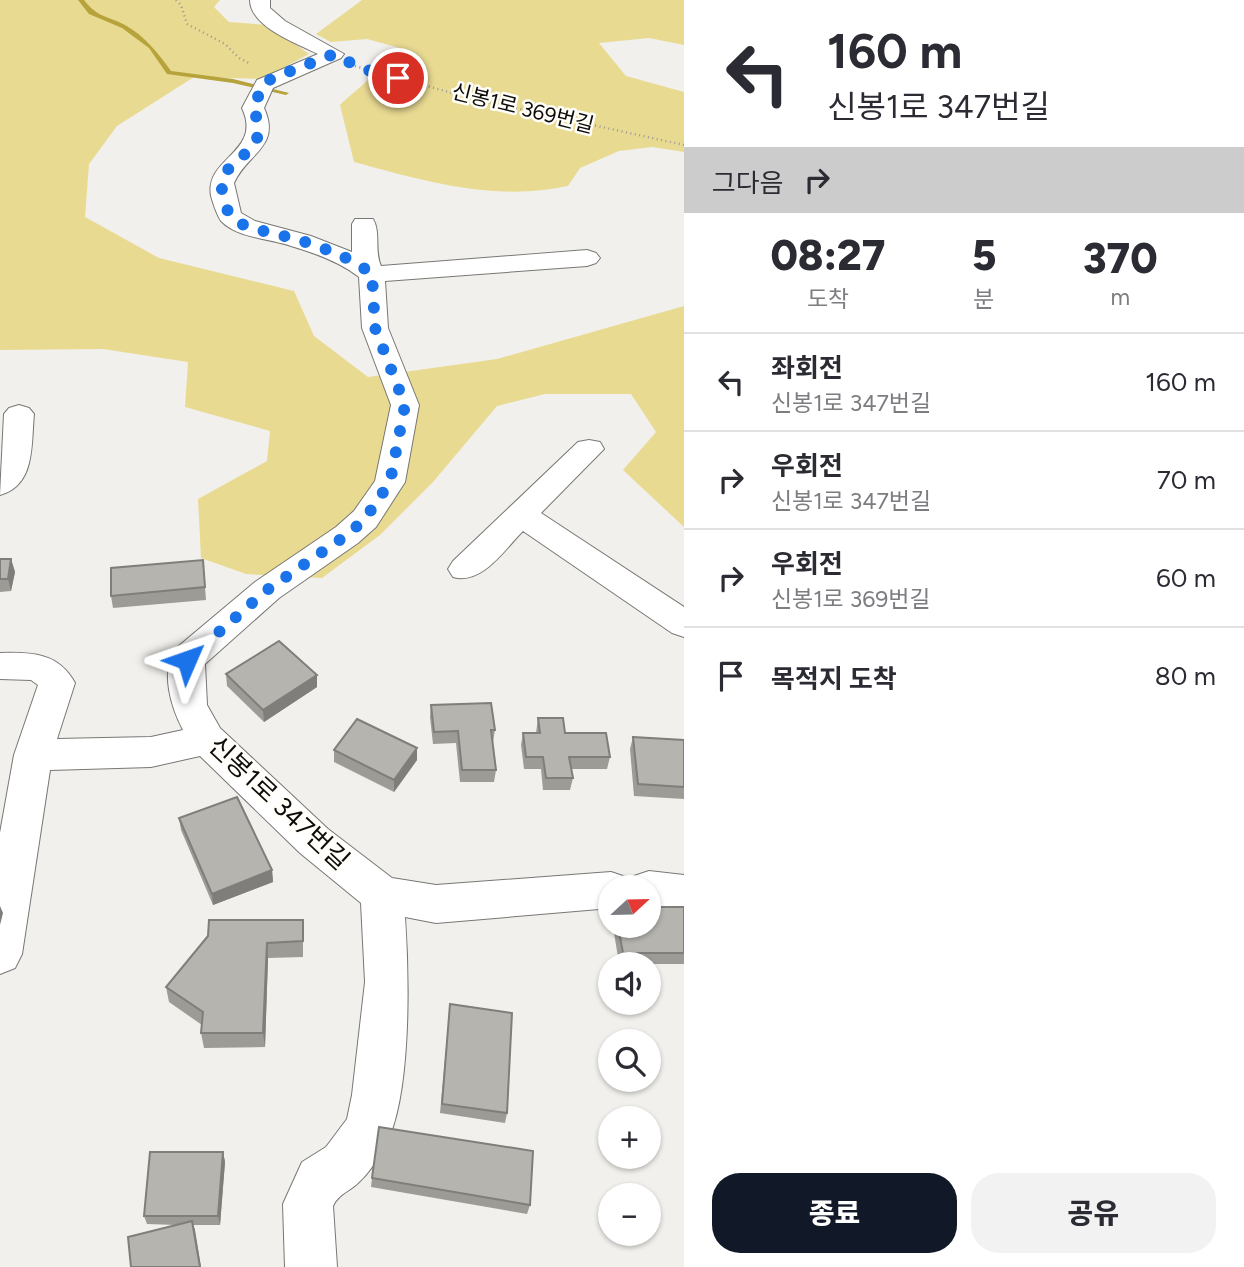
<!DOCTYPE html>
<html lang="ko">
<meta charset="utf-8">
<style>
:root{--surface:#fff;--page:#f2f2f3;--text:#2b2b33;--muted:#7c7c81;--line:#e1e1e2;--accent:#111827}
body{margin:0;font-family:Figtree,"Noto Sans KR",sans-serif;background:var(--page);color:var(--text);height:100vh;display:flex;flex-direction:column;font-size:26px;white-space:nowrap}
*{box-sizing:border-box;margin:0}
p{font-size:23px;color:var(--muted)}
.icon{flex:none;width:38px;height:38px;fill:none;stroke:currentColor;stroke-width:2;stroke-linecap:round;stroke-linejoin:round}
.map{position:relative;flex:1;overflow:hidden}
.details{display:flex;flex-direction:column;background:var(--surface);width:560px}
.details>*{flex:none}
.hud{background:#fff;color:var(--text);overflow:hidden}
.needle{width:46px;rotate:68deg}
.fabs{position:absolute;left:598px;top:875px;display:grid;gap:14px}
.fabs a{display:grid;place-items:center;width:63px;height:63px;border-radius:50%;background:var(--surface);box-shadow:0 2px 5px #0004;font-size:35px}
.pin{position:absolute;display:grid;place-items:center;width:60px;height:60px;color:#fff;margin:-30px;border:4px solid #fff;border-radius:50%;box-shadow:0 2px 7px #0007}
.me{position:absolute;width:77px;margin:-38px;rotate:47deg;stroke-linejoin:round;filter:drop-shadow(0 0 5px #0008)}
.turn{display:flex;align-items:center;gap:24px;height:147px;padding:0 28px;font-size:32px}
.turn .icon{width:91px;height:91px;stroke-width:2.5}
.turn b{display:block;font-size:49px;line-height:60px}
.then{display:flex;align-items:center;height:66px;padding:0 28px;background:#0003;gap:14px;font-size:26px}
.eta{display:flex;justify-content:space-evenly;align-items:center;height:119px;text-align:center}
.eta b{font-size:42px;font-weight:800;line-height:49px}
.primary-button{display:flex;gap:14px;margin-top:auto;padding:14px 28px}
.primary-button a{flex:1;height:80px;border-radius:28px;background:var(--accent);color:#fff;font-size:28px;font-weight:800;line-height:80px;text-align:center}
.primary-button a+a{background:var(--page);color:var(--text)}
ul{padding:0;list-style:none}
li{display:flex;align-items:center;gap:21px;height:98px;padding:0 28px;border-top:2px solid var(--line)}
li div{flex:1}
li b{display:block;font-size:26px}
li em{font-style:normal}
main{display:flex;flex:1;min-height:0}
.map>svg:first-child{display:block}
.green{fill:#e9da92}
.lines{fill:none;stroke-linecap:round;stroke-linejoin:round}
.stream{fill:#b7a33c;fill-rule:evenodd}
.minor-casing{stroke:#787773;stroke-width:2}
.path{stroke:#9a9996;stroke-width:2.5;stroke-dasharray:1 3.5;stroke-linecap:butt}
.minor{fill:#fff;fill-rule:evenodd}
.wall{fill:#9c9b96}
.shaded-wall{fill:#7f7e7a}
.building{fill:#b5b4af;stroke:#7f7e7a;stroke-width:2}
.route{stroke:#1a73e8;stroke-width:12;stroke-dasharray:0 21.6}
.labels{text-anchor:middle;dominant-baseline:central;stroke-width:5;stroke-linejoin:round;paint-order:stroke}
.far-street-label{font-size:21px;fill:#0d0c0b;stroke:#fffef9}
.street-label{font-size:26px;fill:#0d0c0b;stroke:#fffef9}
</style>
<main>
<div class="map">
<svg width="684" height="1267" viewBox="0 0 684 1267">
<rect width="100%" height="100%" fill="#f1f0ec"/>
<!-- green -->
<path class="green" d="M0 0H220L214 7 229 22 269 25 309 54 262 79 194 77 117 126 89 164 85 217 159 258 294 291 314 336 368 377 497 359 684 306V527L623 470 656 432 631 394H545L497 406 433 482 380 535 322 578 246 574 201 558 198 499 267 461 270 431 185 407 188 362 103 349 0 350Z
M362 0H684V45L649 38 599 43 626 76 684 92V152L652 147 619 151 580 168 568 186C495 202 424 181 354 162L340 105C353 92 393 61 400 48L367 39 331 42 316 34Z"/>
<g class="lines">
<!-- stream -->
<path class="stream" d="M78 0H84C98 18 106 15 125 25 145 36 158 53 171 71L233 79 289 93 286 95 233 83 167 74 149 48 122 28 89 14Z"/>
<defs>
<path id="minor" d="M250 0H270V8L285 21 344 54 341 58 273 88 264 108C282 147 246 154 234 183L241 213 255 221 311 236 352 252V224L355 219H373C381 232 374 251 381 266L587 250 596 253 600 258 596 263 587 266 385 281 388 328 419 405 405 482 376 527 358 543 279 598 205 664 207 705 220 728 328 829 392 878 436 885 611 872 626 877 630 885 634 876 649 871 684 875V911L649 907V887H611V908L436 923 405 917C409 974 412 1097 385 1146 379 1157 369 1173 360 1181 351 1191 339 1193 333 1206L337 1267H285L283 1204 302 1162 326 1147 347 1119 352 1095 365 982 361 903 300 853 200 756 151 767 50 770 22 954 15 968 0 974V833L14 755 38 685 31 680 0 679V653C32 652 59 653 75 683L57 739 151 737 183 730C171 707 161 674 174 650L255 582 336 527 354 511 375 481 391 405 362 328 359 277C340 262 315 253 291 246 271 239 237 238 221 221 217 215 213 203 211 196 204 157 263 153 242 108L257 80 318 54C298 44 250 27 250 0Z
M19 405 29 408 34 414C31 444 36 485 0 495L4 414 9 408Z
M589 440 600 442 604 449 541 513 684 607V637L672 633 523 531C504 550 482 585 453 577L448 569 453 561 578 442Z"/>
</defs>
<!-- minor casing -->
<use href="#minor" class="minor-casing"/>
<!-- path -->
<path class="path" d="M176 0 181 5 187 24 225 44 239 58 251 64
M355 66 470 98 684 145"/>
<!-- minor -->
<use href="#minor" class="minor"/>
</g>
<!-- wall -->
<path class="wall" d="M0 559H11L15 572 11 591 0 592Z
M203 560 206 600 113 608 111 596Z
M226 674 317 675V687L264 722 227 686Z
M431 705 495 730 493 742H492L496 770 494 782H460L456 743 433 744 430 717Z
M538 718 610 757 607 769H571L573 778 570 790H543L541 769H524L521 745 523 733H536Z
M633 737 684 740V799L634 796 630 749Z
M334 750 417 760 394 792 334 762Z
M179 818 272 870 273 882 213 905 181 830Z
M684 907V964H619L613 926H649Z
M303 935V957L268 958 265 1047 204 1048 201 1033 202 1025 169 1002 166 987 208 936Z
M450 1004 507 1113 505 1123 440 1113Z
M223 1152 225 1162 220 1225H193L195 1230 177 1225 147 1224 144 1216Z
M372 1178 530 1205 527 1214 371 1187Z"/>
<!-- shaded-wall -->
<path class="shaded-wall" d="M11 559 15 572 11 591 8 579Z
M317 675V687L264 722 263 710Z
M417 748V760L394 792V780Z
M272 870 273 882 213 905 212 894Z
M0 906 3 913 0 925Z
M267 943 268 958 265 1047 263 1033Z
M223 1152 225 1162 220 1225 218 1216Z
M192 1221 195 1230 201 1267H200Z"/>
<!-- building -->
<path class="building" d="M0 559H11L8 579H0Z
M203 560 205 587 111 596V568Z
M279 641 317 675 263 710 226 674Z
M491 703 495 730H491L496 770H462L458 731 434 732 431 705Z
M538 718H563L565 733H606L610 757H569L573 778H546L543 757H526L523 733H540Z
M357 719 417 748 394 780 334 750Z
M633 737 684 740V787L638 784Z
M237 797 272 870 212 894 179 818Z
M649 907H684V953H623L618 926H649Z
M209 920H303V941L267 943 263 1033H201L203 1012 166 987 208 936Z
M450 1004 512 1013 507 1113 442 1104Z
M379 1127 533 1151 530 1205 372 1178Z
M150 1152H223L218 1216H144Z
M192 1221 200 1267H131L128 1237Z"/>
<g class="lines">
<!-- route -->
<path class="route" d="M187 660 267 590 347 535 365 519 390 482 405 405 375 328 372 274C347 255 314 244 284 236 267 231 248 230 234 219 226 212 221 195 222 184 226 152 274 157 253 108L264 83 273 78 334 54 360 68 398 78"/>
</g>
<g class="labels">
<!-- far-street labels -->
<g class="far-street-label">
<text transform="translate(523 108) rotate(14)">신봉1로 369번길</text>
</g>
<!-- street labels -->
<g class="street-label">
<text transform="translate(279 803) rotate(43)">신봉1로 347번길</text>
</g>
</g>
</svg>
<div class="fabs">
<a><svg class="needle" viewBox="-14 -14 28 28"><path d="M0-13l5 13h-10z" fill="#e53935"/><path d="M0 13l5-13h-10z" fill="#7c7c81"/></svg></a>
<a><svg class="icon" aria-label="sound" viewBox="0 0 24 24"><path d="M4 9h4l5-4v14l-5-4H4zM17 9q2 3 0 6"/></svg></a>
<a><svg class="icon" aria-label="search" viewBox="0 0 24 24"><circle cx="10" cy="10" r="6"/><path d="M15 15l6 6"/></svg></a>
<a>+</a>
<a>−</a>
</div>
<div class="pin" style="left:398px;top:78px;background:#d93025"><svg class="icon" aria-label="arrive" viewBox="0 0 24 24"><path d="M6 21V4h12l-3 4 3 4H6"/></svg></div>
<svg class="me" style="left:187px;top:660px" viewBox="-20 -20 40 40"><path d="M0-17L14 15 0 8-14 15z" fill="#1a73e8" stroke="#fff" stroke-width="4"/></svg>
</div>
<section class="details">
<div class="hud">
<div class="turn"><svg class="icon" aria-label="left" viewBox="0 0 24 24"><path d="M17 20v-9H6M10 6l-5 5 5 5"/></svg><div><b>160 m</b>신봉1로 347번길</div></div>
<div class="then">그다음<svg class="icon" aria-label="right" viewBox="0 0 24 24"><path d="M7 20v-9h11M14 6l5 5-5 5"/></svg></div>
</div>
<div class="eta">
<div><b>08:27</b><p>도착</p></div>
<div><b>5</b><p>분</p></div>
<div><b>370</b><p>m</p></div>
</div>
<ul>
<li><svg class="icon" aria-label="left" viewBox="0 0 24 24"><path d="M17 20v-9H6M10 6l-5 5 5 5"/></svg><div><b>좌회전</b><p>신봉1로 347번길</p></div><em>160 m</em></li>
<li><svg class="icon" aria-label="right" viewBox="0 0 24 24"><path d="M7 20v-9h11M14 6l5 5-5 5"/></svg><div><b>우회전</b><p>신봉1로 347번길</p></div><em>70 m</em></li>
<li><svg class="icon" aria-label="right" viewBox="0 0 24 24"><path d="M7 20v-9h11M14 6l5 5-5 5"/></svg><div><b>우회전</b><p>신봉1로 369번길</p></div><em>60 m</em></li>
<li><svg class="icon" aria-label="arrive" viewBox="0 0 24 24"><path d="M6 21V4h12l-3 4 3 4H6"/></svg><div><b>목적지 도착</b></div><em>80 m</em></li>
</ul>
<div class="primary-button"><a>종료</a><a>공유</a></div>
</section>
</main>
